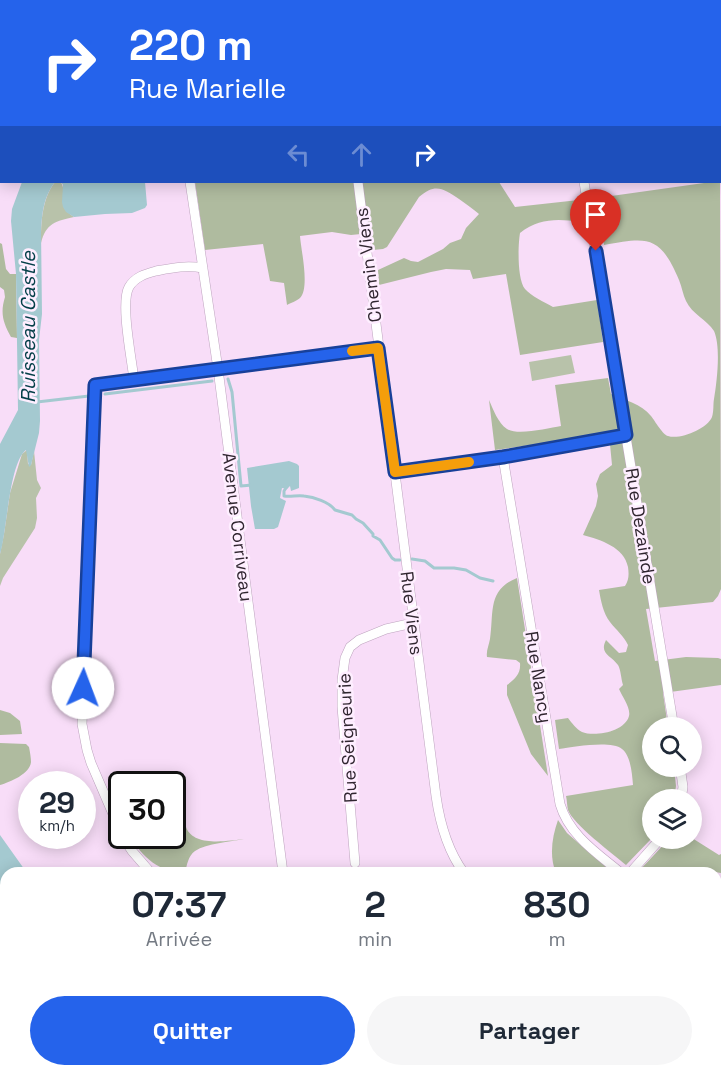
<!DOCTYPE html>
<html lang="fr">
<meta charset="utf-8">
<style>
:root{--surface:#fff;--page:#f6f6f7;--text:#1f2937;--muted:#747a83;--accent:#2563eb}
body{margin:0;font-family:"Space Grotesk",sans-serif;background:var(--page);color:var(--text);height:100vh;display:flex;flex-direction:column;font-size:22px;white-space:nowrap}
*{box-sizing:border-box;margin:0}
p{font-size:20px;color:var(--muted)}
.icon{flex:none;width:33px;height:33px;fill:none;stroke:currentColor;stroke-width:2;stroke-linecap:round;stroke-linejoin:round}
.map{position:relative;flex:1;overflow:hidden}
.side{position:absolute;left:0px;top:867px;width:722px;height:210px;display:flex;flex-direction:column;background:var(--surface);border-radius:18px 18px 0 0;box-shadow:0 3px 15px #0003}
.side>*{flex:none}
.banner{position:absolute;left:0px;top:0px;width:722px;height:183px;box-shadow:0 3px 15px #0003;background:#2563eb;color:#fff;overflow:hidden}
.buttons{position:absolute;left:642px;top:717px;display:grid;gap:12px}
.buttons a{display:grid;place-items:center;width:60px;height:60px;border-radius:50%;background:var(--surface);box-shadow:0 3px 15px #0003;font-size:30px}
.speed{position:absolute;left:18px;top:771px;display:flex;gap:12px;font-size:30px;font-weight:700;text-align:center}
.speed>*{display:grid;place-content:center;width:78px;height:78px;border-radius:50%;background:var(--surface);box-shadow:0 3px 15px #0003;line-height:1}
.speed small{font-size:15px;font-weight:400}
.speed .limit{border:3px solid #111;border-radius:9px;background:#fff;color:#111}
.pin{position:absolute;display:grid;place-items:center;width:51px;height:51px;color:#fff;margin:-62px -26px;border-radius:50% 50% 50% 0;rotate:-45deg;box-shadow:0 0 6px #0007}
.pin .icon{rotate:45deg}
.me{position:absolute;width:66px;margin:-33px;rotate:2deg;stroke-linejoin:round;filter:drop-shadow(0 0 4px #0008)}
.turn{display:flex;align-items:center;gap:21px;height:126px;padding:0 30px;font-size:27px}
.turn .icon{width:78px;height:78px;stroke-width:2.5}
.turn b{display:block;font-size:42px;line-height:51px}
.lanes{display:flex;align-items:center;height:57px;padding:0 30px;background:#0003;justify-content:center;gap:30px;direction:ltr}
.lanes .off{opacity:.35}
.eta{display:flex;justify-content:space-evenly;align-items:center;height:102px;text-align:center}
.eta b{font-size:36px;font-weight:700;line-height:42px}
.cta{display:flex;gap:12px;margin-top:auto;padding:12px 30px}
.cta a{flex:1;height:69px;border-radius:36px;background:var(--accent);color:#fff;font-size:24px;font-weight:700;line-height:69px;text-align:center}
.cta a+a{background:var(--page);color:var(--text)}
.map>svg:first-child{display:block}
.green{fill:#b8c2aa}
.forest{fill:#afbb9f}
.water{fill:#a4c9d0}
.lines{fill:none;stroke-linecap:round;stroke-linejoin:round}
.stream{stroke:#a4c9d0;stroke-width:3}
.river{stroke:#a4c9d0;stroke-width:16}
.minor-casing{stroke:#bea4bf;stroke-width:10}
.minor{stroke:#fff;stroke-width:9}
.route-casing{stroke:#184099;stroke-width:15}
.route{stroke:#2563eb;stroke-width:10}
.slow{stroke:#f59e0b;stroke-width:10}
.labels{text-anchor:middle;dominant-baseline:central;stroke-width:5;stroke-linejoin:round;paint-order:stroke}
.street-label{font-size:18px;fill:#302630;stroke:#feeeff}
.water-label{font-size:20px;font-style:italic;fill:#033f48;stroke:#feeeff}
</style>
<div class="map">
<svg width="721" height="1077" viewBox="0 0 721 1077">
<rect width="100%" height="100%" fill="#f8ddf8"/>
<!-- green -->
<path class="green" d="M55 182H61C69 198 54 204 74 217 56 221 46 223 41 243 41 221 42 199 55 182Z
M571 355 575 373 532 381 529 362Z
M27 450 28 464 31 465 34 451 37 480 41 488 36 498 37 518 35 528 3 578 0 586V554L4 534 10 493 22 454Z"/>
<!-- forest -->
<path class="forest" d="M118 0H456L457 1 117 2Z
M720 180 721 589 718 596 713 602 646 609 655 661 686 657 718 658 721 659V685L663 693 668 727 652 728V766L674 767 676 786 674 799 652 800V838L626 865C613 854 573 824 568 810 567 806 567 800 566 796L633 785C632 774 631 756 622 749 611 740 573 747 559 749L555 720 568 718C572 723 576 729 582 732 594 737 625 732 629 716 631 708 622 696 619 689L623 685C621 679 621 670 618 665 611 655 599 654 606 640L619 653 626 652 628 645C623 635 617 631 610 622 603 613 601 601 599 590L625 586C629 580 629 574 628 567 624 547 601 540 583 535L596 506 598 496 596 484 600 474 612 465 609 434 495 450 489 400C493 409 498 423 507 429 518 436 548 428 561 426L555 385 608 378 611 394C625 400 641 404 651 416 655 421 663 435 668 436 680 440 707 429 712 417 714 411 713 404 714 399 717 381 721 347 714 331 707 320 692 314 686 301 683 295 682 287 679 280 660 235 648 237 604 245L601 225C571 221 545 213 520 233 518 245 517 279 525 289 531 296 544 302 553 307L597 300 603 342 520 355 506 274 473 279 470 270 446 269 431 272 379 285 378 270 404 258 411 261 418 262 443 249 450 243 461 239 466 228 479 214C473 209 466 204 459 199 443 188 435 183 419 197L387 247 383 249 373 250 371 233 351 235 332 232 300 236C301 250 310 288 300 298 297 301 290 303 287 305L284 283 270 281 263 244 205 250 195 182H499L515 207 597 198 711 182H720Z
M0 243 2 244 6 269 10 274H16L17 338 11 337C3 323 0 313 5 297L4 290 0 287Z
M517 578 548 776 531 754 507 695V685C515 679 521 674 520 663L516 660 487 657C486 651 489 645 490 639 494 613 487 590 517 578Z
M0 710 10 713 20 721 22 734 0 735Z
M0 743 26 744 29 747C30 752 31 758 31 762 30 774 10 782 0 785Z
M180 798C182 808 182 819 186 827 193 847 227 841 244 839 230 842 207 843 195 851 188 856 187 865 185 873 160 873 142 857 130 836H172L173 799Z
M558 820 567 833 613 873H556C549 856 552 837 558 820Z
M692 838 719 855 721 854V873L690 868 691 873H637L669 839Z
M180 1071H274L287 1077H155Z
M465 1071H576L580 1077H469Z"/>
<!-- water -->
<path class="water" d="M22 182H55C44 196 42 212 41 230L42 314 39 340 40 421 39 433 31 465 29 467 26 450C9 463 7 532 0 554V444L18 410 16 274 11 221 12 209Z
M61 182H145L147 205 145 208 132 213 105 214 74 217 66 212 63 207 62 202 63 185Z
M289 461 297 464 299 466V488L291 491 290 486 287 489 282 488 280 498 286 501 278 527 274 529H255L251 506 247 468Z
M0 835 27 873H6V910L0 909Z"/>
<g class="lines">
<!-- stream -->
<path class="stream" d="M228 379 232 392 241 486 252 485
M105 394 212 381
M37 402 89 396
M285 485 286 488 284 491V496C291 497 297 495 304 496 314 497 329 502 335 510L352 515 356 519 363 523 373 534V536L380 540 392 558 395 560H400
M412 559 425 561 434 568H454L466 570 480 578 493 581"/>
<!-- river -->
<path class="river" d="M274 1071 287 1077"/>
<defs>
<path id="minor" d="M345 0V2
M465 0V2
M554 2 564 0
M720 105 721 104
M190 182 218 369 283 873
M358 182 436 796C440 824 447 850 464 873
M584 182 674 728
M134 380C132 360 120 303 129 287 135 277 145 274 156 271 172 268 186 265 203 268
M503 457 560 804C569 835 597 853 621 873
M395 472 503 457 626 435
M680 766 683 787 681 800
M122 835 91 763 87 750 82 724 95 385 378 348
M122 836 132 851 151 873
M355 863 342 707V680L345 658 350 647 359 640 386 629 413 623
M630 873 661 838
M0 1011 6 1010
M716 1070 721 1074
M402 1071 408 1077"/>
</defs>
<!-- minor casing -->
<use href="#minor" class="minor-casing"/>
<!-- minor -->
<use href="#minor" class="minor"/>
</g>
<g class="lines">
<defs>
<path id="route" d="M83 688 95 385 378 348 395 472 503 457 626 435 596 251"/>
</defs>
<!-- route casing -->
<use href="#route" class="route-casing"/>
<!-- route -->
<use href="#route" class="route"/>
<!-- slow -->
<path class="slow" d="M352 351 378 348 395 472 469 462"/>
</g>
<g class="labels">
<!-- street labels -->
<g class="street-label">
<text transform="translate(368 265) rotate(-97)">Chemin Viens</text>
<text transform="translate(641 526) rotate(81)">Rue Dezainde</text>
<text transform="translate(238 527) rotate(83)">Avenue Corriveau</text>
<text transform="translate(412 613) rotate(83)">Rue Viens</text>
<text transform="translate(539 677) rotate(81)">Rue Nancy</text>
<text transform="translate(347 738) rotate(-93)">Rue Seigneurie</text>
</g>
<!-- water labels -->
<g class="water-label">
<text transform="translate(28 327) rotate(-90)">Ruisseau Castle</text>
</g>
</g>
</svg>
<div class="buttons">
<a><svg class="icon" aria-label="search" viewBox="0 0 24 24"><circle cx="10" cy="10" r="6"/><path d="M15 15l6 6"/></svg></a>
<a><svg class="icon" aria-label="layers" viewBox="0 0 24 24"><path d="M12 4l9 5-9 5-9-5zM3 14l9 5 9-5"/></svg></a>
</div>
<div class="speed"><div>29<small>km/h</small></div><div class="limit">30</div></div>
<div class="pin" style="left:596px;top:251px;background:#d93025"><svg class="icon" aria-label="arrive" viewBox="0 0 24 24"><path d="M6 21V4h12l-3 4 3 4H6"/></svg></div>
<svg class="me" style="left:83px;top:688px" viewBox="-20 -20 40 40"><circle r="19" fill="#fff"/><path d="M0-13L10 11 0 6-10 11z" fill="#2563eb"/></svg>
<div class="banner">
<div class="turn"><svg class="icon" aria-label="right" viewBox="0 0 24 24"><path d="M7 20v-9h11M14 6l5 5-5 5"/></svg><div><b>220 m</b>Rue Marielle</div></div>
<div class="lanes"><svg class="icon off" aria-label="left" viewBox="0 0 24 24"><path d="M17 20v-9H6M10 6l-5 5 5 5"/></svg><svg class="icon off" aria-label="ahead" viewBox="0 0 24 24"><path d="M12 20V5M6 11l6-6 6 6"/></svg><svg class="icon" aria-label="right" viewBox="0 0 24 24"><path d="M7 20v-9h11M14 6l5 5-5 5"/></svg></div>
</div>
<section class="side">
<div class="eta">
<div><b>07:37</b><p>Arrivée</p></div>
<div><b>2</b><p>min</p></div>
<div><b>830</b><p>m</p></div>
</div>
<div class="cta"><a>Quitter</a><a>Partager</a></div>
</section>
</div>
